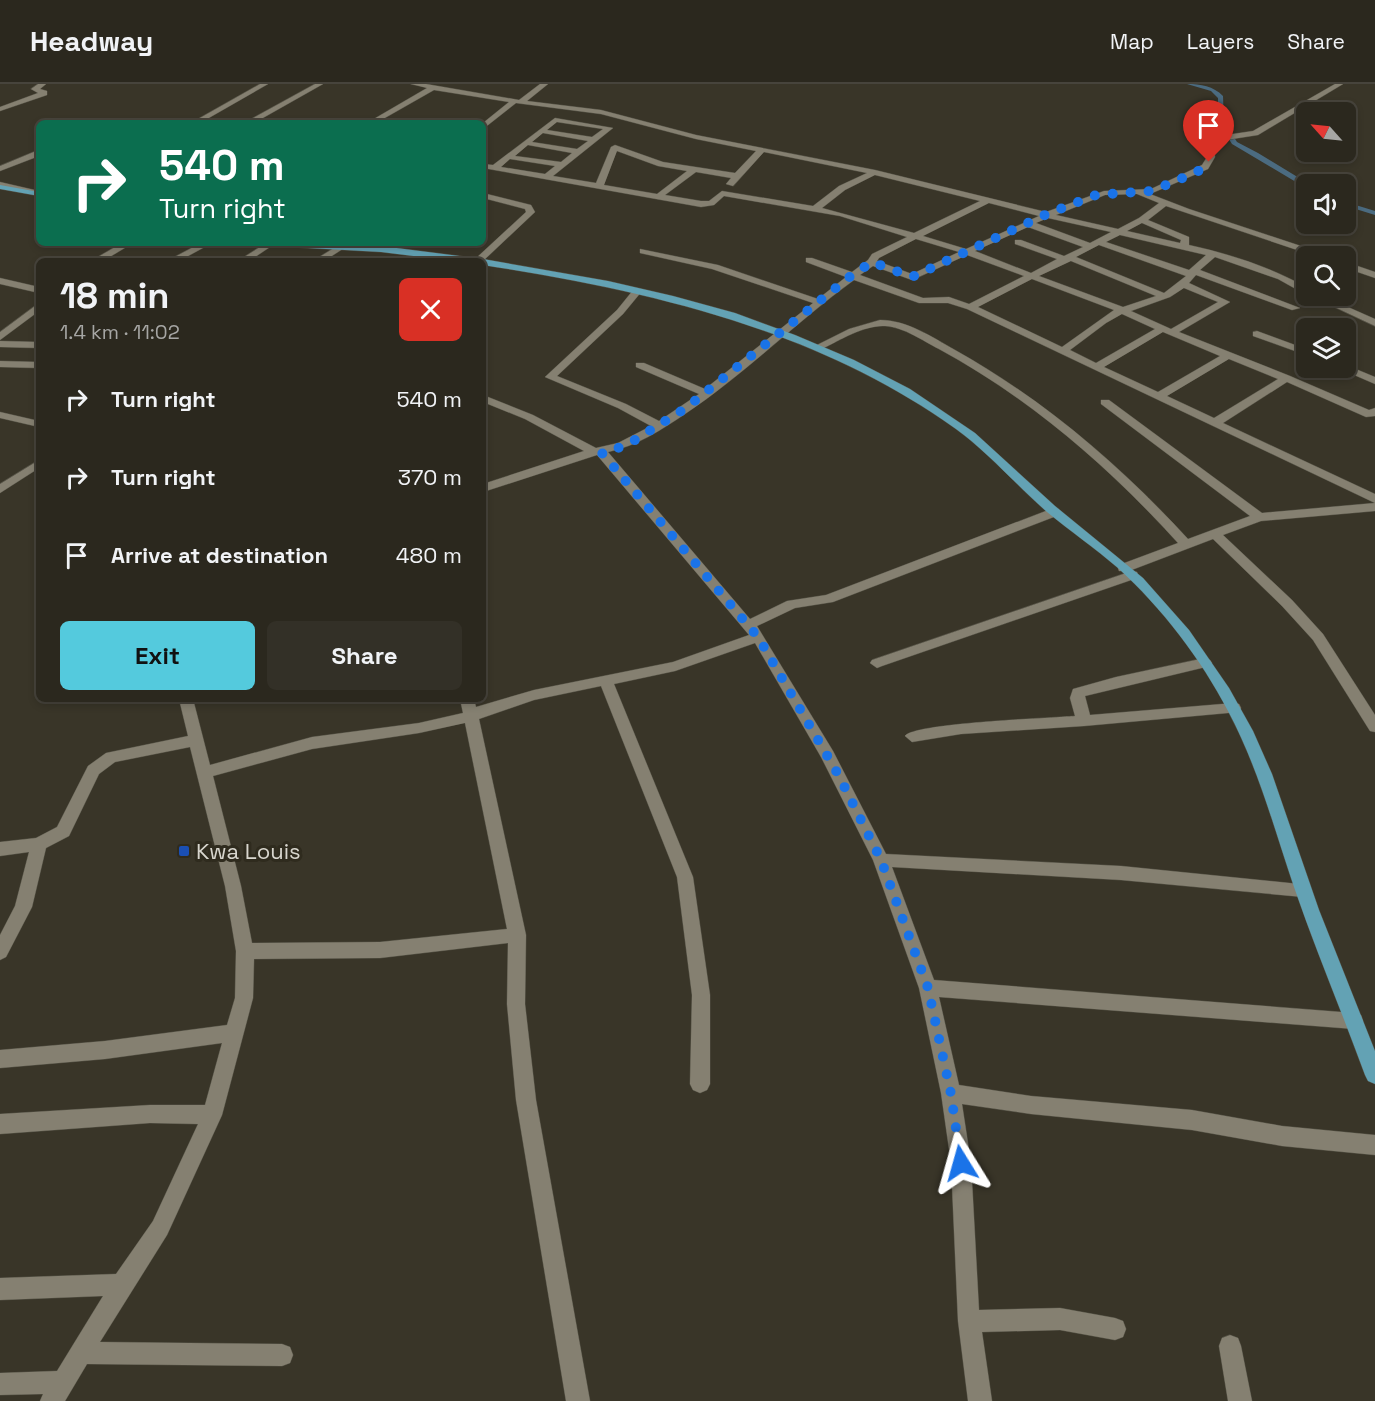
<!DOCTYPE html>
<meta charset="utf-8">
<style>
:root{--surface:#2b281e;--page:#333027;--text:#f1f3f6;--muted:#a6a6a4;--line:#47443c;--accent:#54cadd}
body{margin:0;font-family:"Space Grotesk",sans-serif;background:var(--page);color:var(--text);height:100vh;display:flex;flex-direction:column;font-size:22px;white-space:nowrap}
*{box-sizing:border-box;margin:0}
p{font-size:20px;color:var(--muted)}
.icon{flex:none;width:33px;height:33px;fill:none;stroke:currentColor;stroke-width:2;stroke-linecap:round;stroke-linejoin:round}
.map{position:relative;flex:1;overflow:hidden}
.side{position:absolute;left:36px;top:174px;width:450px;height:444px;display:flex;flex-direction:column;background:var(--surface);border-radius:9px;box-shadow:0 3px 9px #0003,0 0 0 2px var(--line)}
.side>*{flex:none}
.guide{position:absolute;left:36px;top:36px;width:450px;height:126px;border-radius:9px;box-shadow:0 3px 9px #0003,0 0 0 2px var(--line);background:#0b6e4f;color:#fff;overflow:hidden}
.needle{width:39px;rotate:297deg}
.controls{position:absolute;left:1296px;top:18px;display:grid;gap:12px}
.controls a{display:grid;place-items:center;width:60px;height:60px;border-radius:9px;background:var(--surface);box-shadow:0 3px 9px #0003,0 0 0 2px var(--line);font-size:30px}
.pin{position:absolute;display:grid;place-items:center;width:51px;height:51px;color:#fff;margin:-62px -26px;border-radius:50% 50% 50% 0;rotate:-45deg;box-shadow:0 0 6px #0007}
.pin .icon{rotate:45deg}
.me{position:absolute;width:66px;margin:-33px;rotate:352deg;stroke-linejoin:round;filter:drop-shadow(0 0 4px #0008)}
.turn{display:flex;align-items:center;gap:21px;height:126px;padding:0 24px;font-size:27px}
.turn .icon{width:78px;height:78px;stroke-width:2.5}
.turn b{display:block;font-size:42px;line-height:51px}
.round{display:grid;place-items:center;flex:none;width:63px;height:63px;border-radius:9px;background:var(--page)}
.head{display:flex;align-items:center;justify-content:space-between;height:102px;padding:0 24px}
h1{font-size:36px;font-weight:600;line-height:45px}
.cta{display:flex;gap:12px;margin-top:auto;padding:12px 24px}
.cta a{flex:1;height:69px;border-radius:9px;background:var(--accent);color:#111;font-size:24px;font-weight:600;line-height:69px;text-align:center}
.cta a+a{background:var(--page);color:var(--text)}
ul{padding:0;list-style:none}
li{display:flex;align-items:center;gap:18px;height:78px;padding:0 24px}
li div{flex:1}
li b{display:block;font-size:22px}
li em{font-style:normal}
header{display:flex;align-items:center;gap:36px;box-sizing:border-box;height:84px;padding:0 30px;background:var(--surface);border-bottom:2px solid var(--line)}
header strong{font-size:28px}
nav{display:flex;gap:33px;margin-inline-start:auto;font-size:21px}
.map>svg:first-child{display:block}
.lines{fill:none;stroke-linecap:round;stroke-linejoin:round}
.canal{fill:#4b6b80;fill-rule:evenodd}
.minor-casing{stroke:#545145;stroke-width:1}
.major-casing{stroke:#545145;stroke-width:1}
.minor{fill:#858071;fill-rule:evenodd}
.major{fill:#63a2b4;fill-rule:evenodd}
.route{stroke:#1a73e8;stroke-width:10;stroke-dasharray:0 18}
.transit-dot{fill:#1a4fb4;stroke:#2f2b1e;stroke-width:2}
.labels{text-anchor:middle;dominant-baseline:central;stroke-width:6;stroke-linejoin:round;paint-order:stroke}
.poi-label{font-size:22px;fill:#d8d6ce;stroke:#2f2b1e;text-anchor:start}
</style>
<header>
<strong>Headway</strong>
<nav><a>Map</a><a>Layers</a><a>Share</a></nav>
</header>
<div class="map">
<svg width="1375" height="1317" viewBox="0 0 1375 1317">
<rect width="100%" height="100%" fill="#393528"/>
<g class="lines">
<!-- canal -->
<path class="canal" d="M1187 0C1201 0 1213 2 1223 12L1224 38 1237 58 1258 69 1309 100H1306V104L1232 60 1218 38V14L1211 7Z
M1346 118 1375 127V131L1346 122Z"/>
<defs>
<path id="minor" d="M38 0H46L40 5 47 7V11L0 27V23L38 9 31 5Z
M260 0H268L200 39H191Z
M315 0H323L254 39H244Z
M411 0H426L519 16 540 0H548L527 17 601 26 696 51 875 86 1046 128 1104 107 1151 105 1202 81 1207 73 1206 54 1253 47 1335 0H1343L1258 51 1213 58 1215 73 1208 85 1150 110 1189 125 1325 170 1326 172H1315L1166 122 1148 136 1189 153V161C1230 170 1270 183 1306 203V210L1303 209 1278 195 1215 173 1200 186 1300 224 1292 226 1196 191 1189 199 1230 218 1179 248 1290 292 1369 326 1375 324V332L1366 333 1287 298 1223 339 1375 410V419L967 225 948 219H919L854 196C796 238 745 290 685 330 661 346 637 362 608 368L750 535 787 517 826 511 1051 425H1059V431L833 518 795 524 757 542 833 667 886 770 1121 782 1309 801 1311 806 1309 811 1303 813 1121 796 892 783 934 896 1354 929 1361 931 1363 937 1361 943 1354 945 939 913 959 1001 1031 1012 1192 1026 1282 1042 1375 1051V1071L1282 1062 1192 1046 1031 1030 962 1020 971 1079 979 1226 1060 1224 1115 1234 1123 1237 1126 1245 1123 1253 1115 1256 1060 1246 982 1248 992 1317H968L958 1237 951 1079 941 1009 919 904 873 776 821 673 755 559 675 587 614 600 693 793 710 911V1000L707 1006 700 1009 693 1006 690 1000 692 911 677 793 601 602 534 616 479 635 526 851 525 920 536 1016 590 1317H566L516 1016 507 920 508 859 380 874 254 875 253 914 222 1031 167 1151 100 1258 282 1260 290 1263 293 1271 290 1279 282 1282 87 1280 65 1317H40L43 1310 0 1311V1289L57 1287 103 1212 0 1216V1194L116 1190 153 1137 198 1040 150 1039 0 1050V1030L150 1021H205L222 959 105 975 0 984V966L105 957 227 941 235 914 236 867 225 802 190 663 115 678 99 690 69 752 46 764 32 823 6 873 0 876V851L15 822 29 768 0 772V758L36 754 57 743 88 682 106 669 188 652 179 615H193L210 681 312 653 419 639 463 629 460 615H474L476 623 534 606 673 578 749 551 597 371 483 408V400L584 367 525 335 483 318V311L533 331 596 364 618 359 651 342 618 324 545 293 617 226 634 205 642 207 623 230 557 292 626 320 659 337 699 310 636 283V279H644L705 305 813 219 712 185 640 169V165L718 181 818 215 846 193 806 178V174H812L852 188 868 176 872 170 907 153 840 132 724 112 714 121 701 123 483 84V80L493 81 555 34 613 44 553 92 596 99 611 63 615 61 663 78 735 89 756 67 696 55 601 30 516 19 483 45V39L509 18 434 6 376 39H367L427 4ZM557 38 603 45 592 53 547 46ZM543 49 588 57 577 65 532 58ZM528 61 572 69 561 78 515 72ZM617 67 658 82 687 87 657 110 604 101ZM764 68 867 89 839 102 813 122 722 107 709 117H701L665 111 696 88 731 94 726 100 733 102ZM510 75 555 82 545 90 501 83ZM875 91 980 117 914 149 822 124 845 106ZM1137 110 1159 119 1139 134 1118 145 1056 131 1105 111ZM989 119 1039 132 966 165 923 152ZM1048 134 1111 148 1090 159 1036 139ZM1142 139 1181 156 1180 159 1127 147ZM1028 143 1083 163 1064 172 1021 156H1015V160L1057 175 1031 189 975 167ZM1120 151 1206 171 1189 186 1106 158ZM916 155 959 168 912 190 877 177 879 174ZM1099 161 1186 192 1164 209 1076 173ZM967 171 1024 192 969 220 949 213 923 214 860 191 873 182 912 196ZM1071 177 1156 212 1123 223 1039 192ZM1032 195 1114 226 1062 263 978 223ZM1184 204 1218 218 1171 245 1131 227 1170 213ZM1122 230 1155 245 1096 279 1070 266 1106 239ZM1163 248 1220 272 1158 308 1104 283ZM1229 275 1278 295 1214 334 1167 312ZM465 639 507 845 380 858 252 859 241 802 213 692 312 665 419 649Z
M36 67H39V72L0 87V82Z
M0 98 39 107V111L0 102Z
M483 109 531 121 535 128 483 177H473L526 128 525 125 483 114Z
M122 159H133L103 177H91Z
M201 159H212L179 177H167Z
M266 159H276L249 177H238Z
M342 159H352L324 177H313Z
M1346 178 1375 188V194L1346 184Z
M0 194 39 203V209L0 200Z
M1311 212H1323L1375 235V242Z
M39 219V227L0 256V248Z
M880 236C907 236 932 253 955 266 1044 316 1119 380 1188 455L1250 432 1101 320V316H1109L1262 429 1375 419V427L1261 437 1223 451 1292 516 1323 550 1375 631V648L1370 647 1313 556 1282 522 1213 455 1129 487H1119L1118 484 1119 481 1178 459C1108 382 1031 315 939 265 923 257 904 243 885 242 864 241 840 256 822 265L813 263 849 245Z
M1257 247 1306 265V271L1253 252V248Z
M0 257 39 258V264L0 263Z
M0 277 39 278V284L0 283Z
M1346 281 1375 293V300L1338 284H1346Z
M0 328 39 337V343L0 334Z
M39 376V384L0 409V400Z
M1132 487 1137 488 1138 491 1137 494 882 582 877 584 870 579 872 576Z
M1205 574 1210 576 1212 579 1210 582 1085 612 1090 631 1234 619 1239 620 1241 624 1239 628 1084 642 961 650 912 658 905 652C913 639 1052 634 1075 632L1070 614 1073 605 1116 593Z
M1230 1251 1238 1254 1241 1262 1252 1317H1228L1219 1262 1222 1254Z"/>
<path id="major" d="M0 101 39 108V112L0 105Z
M267 159 381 162 483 175 608 197 673 212 735 229 795 251 854 276 910 305 975 349 1055 422 1143 494 1189 546 1229 604 1253 647 1272 690 1319 826 1375 967V1000L1368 997 1365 991C1342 928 1316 867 1294 803 1274 744 1258 683 1228 627 1201 575 1162 524 1118 484 1095 464 1070 447 1047 428 1016 401 989 369 956 345 816 245 650 207 483 181V177H454L381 168 271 162Z"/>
</defs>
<!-- minor casing -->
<use href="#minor" class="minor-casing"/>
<!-- major casing -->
<use href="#major" class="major-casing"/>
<!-- minor -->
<use href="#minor" class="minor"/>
<!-- major -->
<use href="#major" class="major"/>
</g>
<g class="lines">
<!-- route -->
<path class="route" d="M961 1079 951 1010 928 904 881 776 839 692 758 553 602 369 627 361 686 324 852 191 872 178 912 193 1047 130 1096 111 1152 107 1197 88 1209 78"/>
</g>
<!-- markers -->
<rect class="transit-dot" x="178" y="761" width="12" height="12" rx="3"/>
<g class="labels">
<!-- poi labels -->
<g class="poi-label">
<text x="196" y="767">Kwa Louis</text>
</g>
</g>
</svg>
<div class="controls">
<a><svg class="needle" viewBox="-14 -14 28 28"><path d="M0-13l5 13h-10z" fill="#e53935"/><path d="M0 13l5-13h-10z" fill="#a6a6a4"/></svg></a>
<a><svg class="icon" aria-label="sound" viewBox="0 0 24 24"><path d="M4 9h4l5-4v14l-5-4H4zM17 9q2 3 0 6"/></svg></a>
<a><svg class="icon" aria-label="search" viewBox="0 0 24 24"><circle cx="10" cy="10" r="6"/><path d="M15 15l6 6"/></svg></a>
<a><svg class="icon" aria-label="layers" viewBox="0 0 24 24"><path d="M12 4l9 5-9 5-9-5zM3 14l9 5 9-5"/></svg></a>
</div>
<div class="pin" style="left:1209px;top:78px;background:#d93025"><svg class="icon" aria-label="arrive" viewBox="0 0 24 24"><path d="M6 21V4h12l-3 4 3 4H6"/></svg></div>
<svg class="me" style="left:961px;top:1079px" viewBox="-20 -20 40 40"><path d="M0-17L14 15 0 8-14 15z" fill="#1a73e8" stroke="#fff" stroke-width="4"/></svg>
<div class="guide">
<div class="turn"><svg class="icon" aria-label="right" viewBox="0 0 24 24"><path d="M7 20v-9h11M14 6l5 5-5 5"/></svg><div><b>540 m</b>Turn right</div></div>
</div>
<section class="side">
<div class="head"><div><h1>18 min</h1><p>1.4 km · 11:02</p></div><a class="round" style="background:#d93025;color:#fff"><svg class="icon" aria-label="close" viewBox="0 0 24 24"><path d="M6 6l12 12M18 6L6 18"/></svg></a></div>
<ul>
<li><svg class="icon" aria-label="right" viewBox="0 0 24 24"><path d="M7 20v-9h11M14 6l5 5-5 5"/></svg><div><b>Turn right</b></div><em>540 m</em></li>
<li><svg class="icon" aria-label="right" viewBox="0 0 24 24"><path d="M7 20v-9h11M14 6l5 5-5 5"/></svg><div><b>Turn right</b></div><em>370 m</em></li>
<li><svg class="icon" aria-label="arrive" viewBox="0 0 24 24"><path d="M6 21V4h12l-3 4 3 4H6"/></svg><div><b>Arrive at destination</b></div><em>480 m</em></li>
</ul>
<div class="cta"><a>Exit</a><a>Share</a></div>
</section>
</div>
